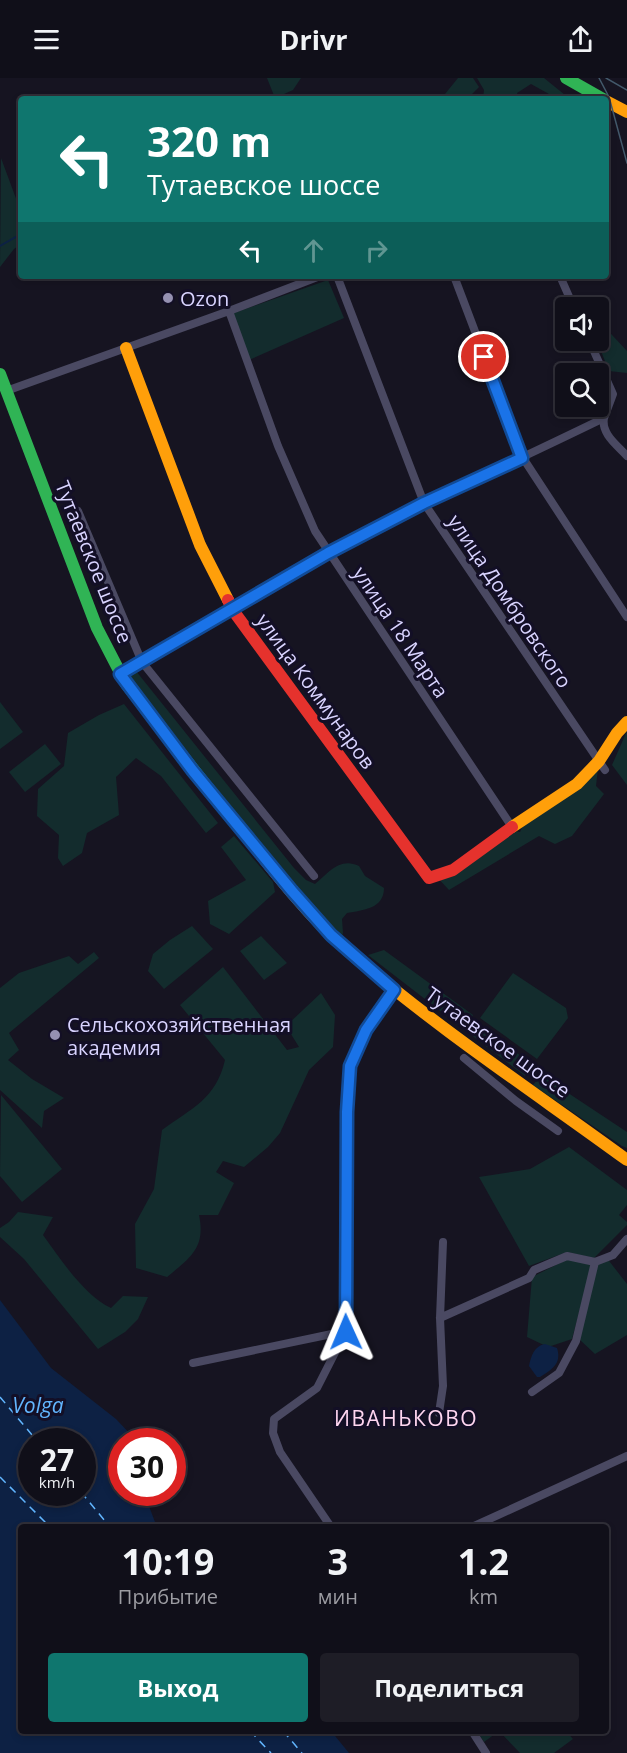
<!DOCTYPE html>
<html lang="ru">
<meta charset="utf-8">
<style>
:root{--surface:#100f19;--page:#1e1d26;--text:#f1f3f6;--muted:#9c9ca2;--line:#302f38;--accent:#0f766e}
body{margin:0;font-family:"Open Sans",sans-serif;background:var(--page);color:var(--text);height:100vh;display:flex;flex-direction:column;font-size:22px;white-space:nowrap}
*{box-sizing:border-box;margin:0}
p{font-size:20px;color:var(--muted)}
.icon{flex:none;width:33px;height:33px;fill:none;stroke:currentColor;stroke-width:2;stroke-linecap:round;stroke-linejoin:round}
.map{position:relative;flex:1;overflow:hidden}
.drawer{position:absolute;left:18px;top:1446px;width:591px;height:210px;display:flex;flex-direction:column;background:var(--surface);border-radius:6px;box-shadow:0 3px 9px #0003,0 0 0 2px var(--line)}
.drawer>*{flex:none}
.guide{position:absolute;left:18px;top:18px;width:591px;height:183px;border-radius:6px;box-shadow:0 3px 9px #0003,0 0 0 2px var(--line);background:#0f766e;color:#fff;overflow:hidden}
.tools{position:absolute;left:555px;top:219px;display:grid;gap:12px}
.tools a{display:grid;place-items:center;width:54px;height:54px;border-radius:6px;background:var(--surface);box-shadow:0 3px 9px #0003,0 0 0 2px var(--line);font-size:30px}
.speed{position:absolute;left:18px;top:1350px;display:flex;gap:12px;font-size:30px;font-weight:700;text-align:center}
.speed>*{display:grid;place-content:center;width:78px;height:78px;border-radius:50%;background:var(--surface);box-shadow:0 3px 9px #0003,0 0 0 2px var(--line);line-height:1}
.speed small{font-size:15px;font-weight:400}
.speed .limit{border:9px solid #d22;background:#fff;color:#111}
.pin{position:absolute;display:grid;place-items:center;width:51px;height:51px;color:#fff;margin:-26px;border:3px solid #fff;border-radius:50%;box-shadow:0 2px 6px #0007}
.me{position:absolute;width:66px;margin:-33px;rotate:359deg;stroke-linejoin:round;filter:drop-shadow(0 0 4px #0008)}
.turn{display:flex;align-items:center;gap:21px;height:126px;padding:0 30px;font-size:27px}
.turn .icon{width:78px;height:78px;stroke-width:2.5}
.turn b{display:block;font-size:42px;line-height:51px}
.lanes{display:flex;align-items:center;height:57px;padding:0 30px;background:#0003;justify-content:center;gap:30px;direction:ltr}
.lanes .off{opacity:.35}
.eta{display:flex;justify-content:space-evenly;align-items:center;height:102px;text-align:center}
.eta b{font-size:36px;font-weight:700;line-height:42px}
.action{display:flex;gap:12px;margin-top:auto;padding:12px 30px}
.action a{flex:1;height:69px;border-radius:6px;background:var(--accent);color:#fff;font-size:24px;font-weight:700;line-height:69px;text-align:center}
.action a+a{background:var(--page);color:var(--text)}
header{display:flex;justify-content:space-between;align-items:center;height:78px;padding:0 30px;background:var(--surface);font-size:27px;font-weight:700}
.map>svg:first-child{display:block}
.green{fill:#132c2d}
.water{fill:#0d2144;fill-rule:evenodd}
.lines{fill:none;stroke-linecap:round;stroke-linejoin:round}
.stream{stroke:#0d2144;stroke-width:2}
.ferry{stroke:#62b6ff;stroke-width:1.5;stroke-dasharray:8 6;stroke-linecap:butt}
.street{stroke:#4a4962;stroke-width:8}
.fast{stroke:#30b455;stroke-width:12}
.slow{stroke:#ff9f0a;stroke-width:12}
.jam{stroke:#e5322d;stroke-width:12}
.tram{stroke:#43596b;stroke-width:1.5}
.route-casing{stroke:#114b97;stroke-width:15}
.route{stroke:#1a73e8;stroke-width:10}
.poi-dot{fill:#9591b1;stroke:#130f26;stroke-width:2}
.labels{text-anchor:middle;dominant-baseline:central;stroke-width:6;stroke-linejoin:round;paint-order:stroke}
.poi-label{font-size:20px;fill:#d9d4ff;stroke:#130f26;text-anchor:start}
.street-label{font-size:20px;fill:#d9d4ff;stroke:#130f26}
.water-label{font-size:21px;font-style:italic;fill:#62b6ff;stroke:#130f26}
.neighbourhood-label{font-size:21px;letter-spacing:1.5px;fill:#ffd6f0;stroke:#130f26}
</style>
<header><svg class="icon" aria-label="menu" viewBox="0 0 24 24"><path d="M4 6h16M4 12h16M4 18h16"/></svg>Drivr<svg class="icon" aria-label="share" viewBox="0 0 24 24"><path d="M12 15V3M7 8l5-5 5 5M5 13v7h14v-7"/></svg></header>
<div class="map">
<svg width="627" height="1675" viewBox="0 0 627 1675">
<rect width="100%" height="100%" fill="#161421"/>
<!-- green -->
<path class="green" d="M267 0H301L293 12 275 20Z
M458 0H473L479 9 467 21H429L445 16Z
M477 0H544L570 21H558L531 6 517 15 519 21H483L484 12Z
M1 80 21 134V166L14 171 0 189Z
M328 202 344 240 249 282 231 236Z
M599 243 627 273V295L609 293 601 273 604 263 599 259Z
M136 593 294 790 306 802 315 806C329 795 339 779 359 788L365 798 384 810C384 831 363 832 347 835L342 841 343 855 342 858 295 810 131 602 130 596Z
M0 624 23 654 0 671Z
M124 626 218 745 206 755 161 698 136 680 116 699 119 737 87 755 82 775 63 788 58 780 59 757 37 738 38 711 64 688 68 655 99 637Z
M627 653V707L612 687Z
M45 666 61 686 25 714 9 694Z
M598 690 596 708 604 716 572 758 555 766 539 758 449 812 435 797 506 752 520 754 526 741Z
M234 758 273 804 275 814 229 856 210 846 208 823 246 802 221 769Z
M192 848 213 871 164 911 148 893 153 876 170 862Z
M261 858 287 885 264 902 240 873Z
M384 872 473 937 465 952 368 877Z
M94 874 99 880 9 955 19 972 8 982 32 1001 64 1020 44 1033 42 1050 0 1012V910L19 895 69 878 78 886Z
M223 889 287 972 299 969 286 948 321 915 335 937 333 969 309 992 280 1055 268 1069 244 1089 223 1083 216 1094 234 1105 218 1137H199C206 1170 190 1180 167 1199L136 1190 135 1146 154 1111 162 1052C192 1030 216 1021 225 982L180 927Z
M513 895 566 930 568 940 537 981 480 940Z
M476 945 532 986 525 998 470 956Z
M541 997 627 1054V1070L622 1068 533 1007Z
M1 1017 62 1091 22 1124 0 1098Z
M569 1069 627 1112V1127L619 1137 627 1144V1147L594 1180 567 1174 529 1188 479 1099 530 1091Z
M18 1134 53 1139 43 1157C61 1182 84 1217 111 1230L123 1218 148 1219 138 1241 125 1254 98 1271 24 1181 0 1159V1150L9 1144Z
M606 1179 627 1206V1257L595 1276 579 1261 598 1186Z
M568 1181 592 1186 572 1261 548 1269 527 1259 532 1199Z
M477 1653H566L573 1661 554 1675H520L499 1653 484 1664Z"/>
<!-- water -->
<path class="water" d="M0 1222 51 1290 116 1341 134 1360V1363L122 1364V1414L144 1415 155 1444 159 1449H21V1653H331L349 1675H0ZM32 1364H82V1414H32Z
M545 1266 557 1270C562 1286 552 1291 540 1299H537L529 1288C531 1278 534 1268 545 1266Z"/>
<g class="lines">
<!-- stream -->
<path class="stream" d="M0 168 21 156"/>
<!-- ferry -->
<path class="ferry" d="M0 1319 38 1364
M0 1399 50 1449
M81 1414 110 1449
M250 1653 271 1675
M283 1653 302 1675"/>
<!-- street -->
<path class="street" d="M337 198 424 425 605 692
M454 198 523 380 627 539
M560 198 574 230
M229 233 278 368 315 453 512 749
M6 313 229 233 320 198
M604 340C601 356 617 367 627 378
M78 433 142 584 314 798
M120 596C192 560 259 513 329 475 419 426 512 385 604 340L613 316 589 262
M464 980 516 1023 558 1053
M440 1240 529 1200 534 1192 567 1178 595 1184
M193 1285 346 1253
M532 1314 559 1295 576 1263 595 1184 613 1177 627 1161
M439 1335 443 1308 440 1240 443 1164
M331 1449 280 1374 273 1355 274 1341 317 1310 346 1253 347 1033 350 988 366 952 394 911
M472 1449 627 1378
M472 1653 486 1675"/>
<!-- fast -->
<path class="fast" d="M566 0 603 21
M0 296 97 550 126 606 221 726"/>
<!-- slow -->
<path class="slow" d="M606 23 627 34
M126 270 200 467 228 522
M221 726C260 775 302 833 349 874 437 950 534 1014 627 1082
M512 749 577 706 599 683 617 655 627 644"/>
<!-- jam -->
<path class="jam" d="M228 522 232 531 429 800 453 792 512 749"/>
<!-- tram -->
<path class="tram" d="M599 0 609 19 627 85
M606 0 627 12"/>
</g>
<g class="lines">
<defs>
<path id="route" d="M346 1254 347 1034 350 988 366 952 394 912 331 857 292 813 193 693 120 596 328 475 424 425 522 380 484 279"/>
</defs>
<!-- route casing -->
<use href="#route" class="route-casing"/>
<!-- route -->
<use href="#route" class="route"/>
</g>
<!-- markers -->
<g class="poi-dot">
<circle cx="168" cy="220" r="6"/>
<circle cx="55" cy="957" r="6"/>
</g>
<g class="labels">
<!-- poi labels -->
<g class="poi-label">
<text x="180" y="220">Ozon</text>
<text x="67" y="946">Сельскохозяйственная<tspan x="67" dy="23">академия</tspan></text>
</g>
<!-- street labels -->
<g class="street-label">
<text transform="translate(94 484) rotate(68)">Тутаевское шоссе</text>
<text transform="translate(510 523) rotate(56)">улица Домбровского</text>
<text transform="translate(401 554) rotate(56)">улица 18 Марта</text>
<text transform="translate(316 613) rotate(54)">улица Коммунаров</text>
<text transform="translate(498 964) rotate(36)">Тутаевское шоссе</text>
</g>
<!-- water labels -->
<g class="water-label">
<text x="38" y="1327">Volga</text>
</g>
<!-- neighbourhood labels -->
<g class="neighbourhood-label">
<text x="406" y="1340">ИВАНЬКОВО</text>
</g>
</g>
</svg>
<div class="tools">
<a><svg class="icon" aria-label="sound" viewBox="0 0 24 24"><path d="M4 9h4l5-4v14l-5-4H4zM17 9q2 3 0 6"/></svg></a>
<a><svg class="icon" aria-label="search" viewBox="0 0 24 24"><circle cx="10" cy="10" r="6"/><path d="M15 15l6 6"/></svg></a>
</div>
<div class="speed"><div>27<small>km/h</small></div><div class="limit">30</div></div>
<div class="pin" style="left:484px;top:279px;background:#d93025"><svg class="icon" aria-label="arrive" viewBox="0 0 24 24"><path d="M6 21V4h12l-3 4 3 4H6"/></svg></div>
<svg class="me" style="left:346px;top:1254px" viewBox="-20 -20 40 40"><path d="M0-17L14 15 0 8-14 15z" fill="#1a73e8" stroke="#fff" stroke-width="4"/></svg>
<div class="guide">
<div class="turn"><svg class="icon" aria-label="left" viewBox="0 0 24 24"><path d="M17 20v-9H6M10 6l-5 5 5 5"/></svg><div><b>320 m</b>Тутаевское шоссе</div></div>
<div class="lanes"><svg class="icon" aria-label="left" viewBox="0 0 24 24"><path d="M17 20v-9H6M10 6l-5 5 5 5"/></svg><svg class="icon off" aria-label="ahead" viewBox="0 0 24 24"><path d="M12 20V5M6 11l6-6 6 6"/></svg><svg class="icon off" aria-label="right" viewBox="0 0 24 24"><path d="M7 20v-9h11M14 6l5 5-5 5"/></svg></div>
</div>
<section class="drawer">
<div class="eta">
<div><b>10:19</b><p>Прибытие</p></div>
<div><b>3</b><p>мин</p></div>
<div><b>1.2</b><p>km</p></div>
</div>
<div class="action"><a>Выход</a><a>Поделиться</a></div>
</section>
</div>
